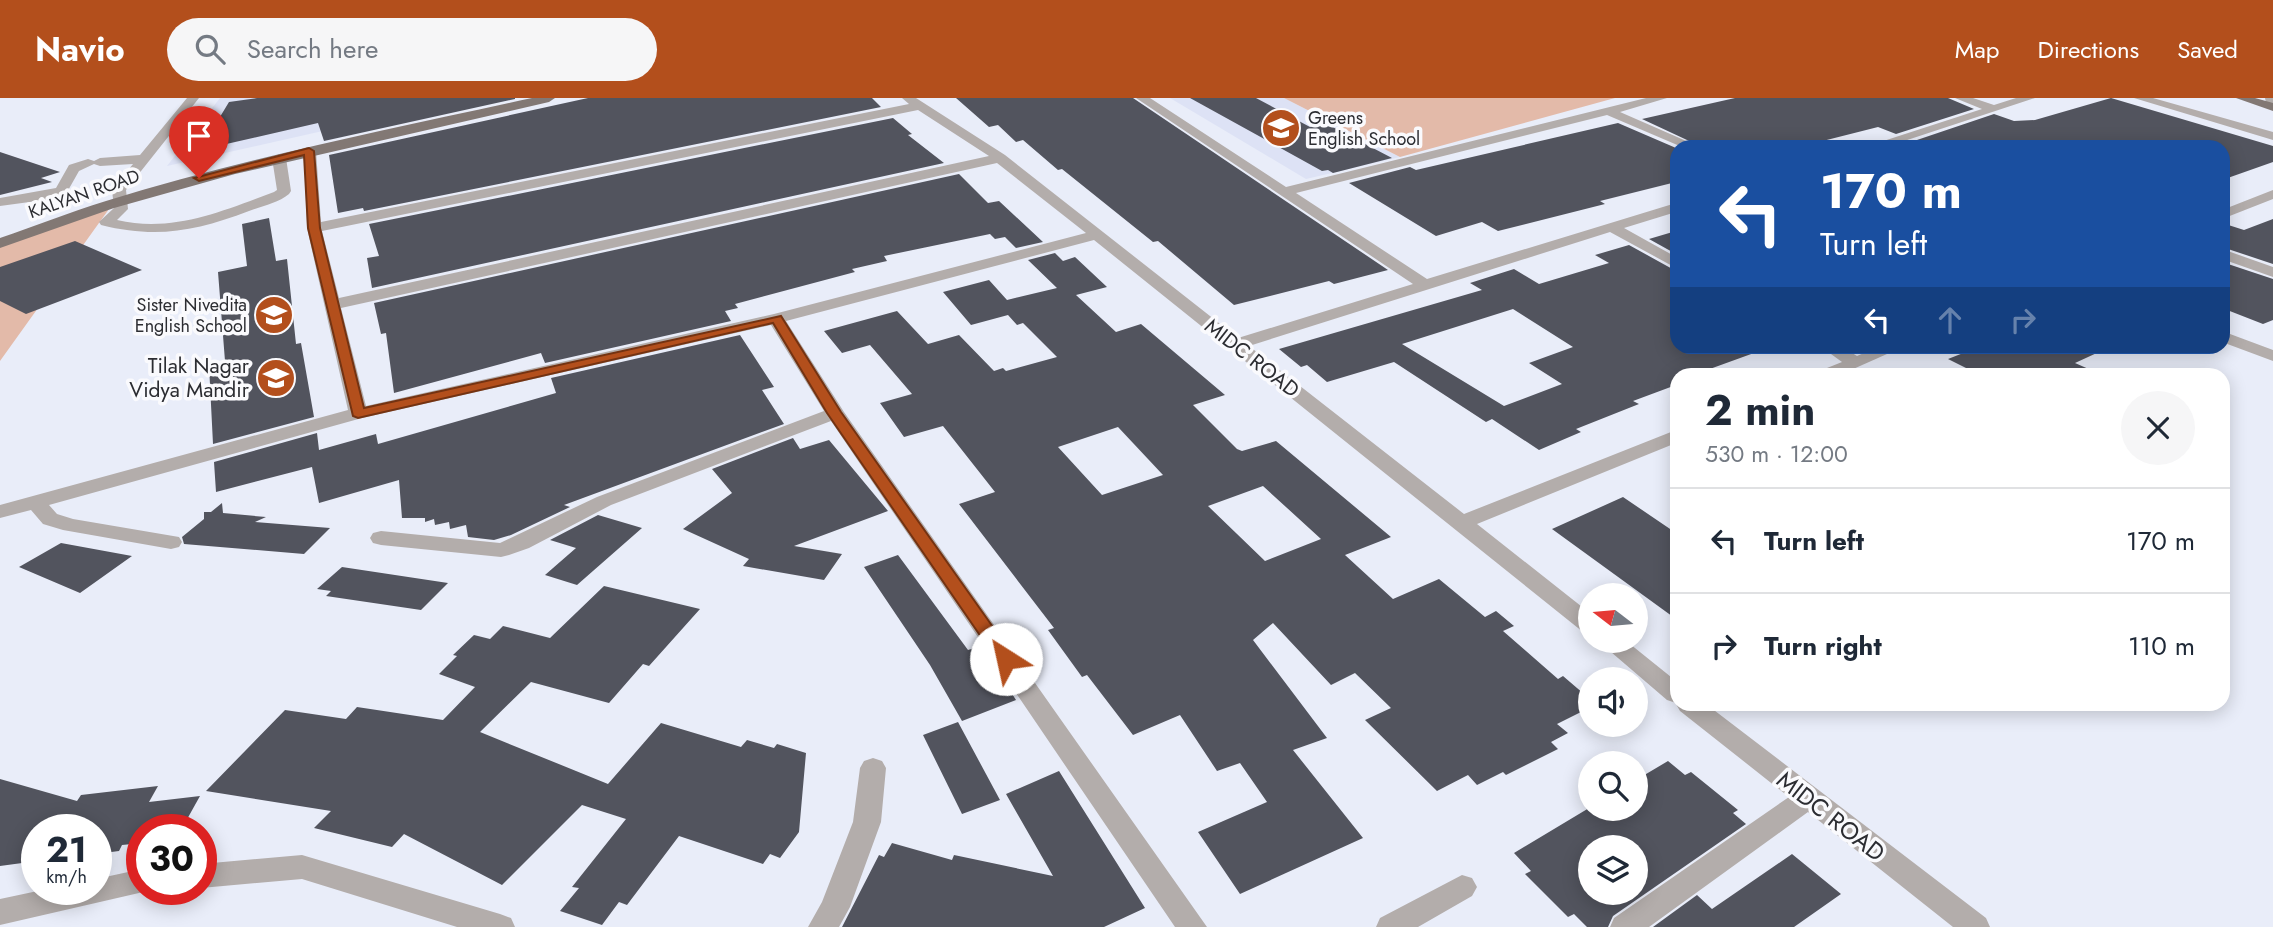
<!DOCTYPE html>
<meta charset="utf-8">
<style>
:root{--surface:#fff;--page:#f6f6f7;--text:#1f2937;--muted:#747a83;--line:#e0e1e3;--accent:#b34f1c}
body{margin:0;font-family:Jost,sans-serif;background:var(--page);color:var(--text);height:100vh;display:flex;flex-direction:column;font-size:26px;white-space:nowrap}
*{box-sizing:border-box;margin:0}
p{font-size:23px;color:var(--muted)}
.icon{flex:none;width:38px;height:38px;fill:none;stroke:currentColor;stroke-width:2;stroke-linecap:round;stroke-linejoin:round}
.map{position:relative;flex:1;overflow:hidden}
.side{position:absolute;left:1670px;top:270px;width:560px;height:343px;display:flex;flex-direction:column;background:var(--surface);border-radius:21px;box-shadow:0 4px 18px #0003}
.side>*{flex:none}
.hud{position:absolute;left:1670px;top:42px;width:560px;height:214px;border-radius:21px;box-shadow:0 4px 18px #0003;background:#1a4fa0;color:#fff;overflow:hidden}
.needle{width:46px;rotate:286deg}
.tools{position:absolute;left:1578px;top:485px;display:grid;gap:14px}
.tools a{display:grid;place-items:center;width:70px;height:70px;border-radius:50%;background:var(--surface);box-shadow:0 4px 18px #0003;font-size:35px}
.speed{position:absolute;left:21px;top:716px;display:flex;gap:14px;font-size:35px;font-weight:700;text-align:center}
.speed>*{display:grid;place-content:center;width:91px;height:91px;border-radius:50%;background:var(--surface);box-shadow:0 4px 18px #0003;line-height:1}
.speed small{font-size:18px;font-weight:400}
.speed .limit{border:10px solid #d22;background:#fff;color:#111}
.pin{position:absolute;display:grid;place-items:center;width:60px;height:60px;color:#fff;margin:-72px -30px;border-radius:50% 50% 50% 0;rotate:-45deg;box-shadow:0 0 7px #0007}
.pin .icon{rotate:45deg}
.me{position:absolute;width:77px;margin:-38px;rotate:325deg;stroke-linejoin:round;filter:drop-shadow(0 0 5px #0008)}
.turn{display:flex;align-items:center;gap:24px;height:147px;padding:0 35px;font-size:32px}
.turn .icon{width:91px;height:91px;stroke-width:2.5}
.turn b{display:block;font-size:49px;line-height:60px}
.lanes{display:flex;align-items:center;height:66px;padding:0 35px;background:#0003;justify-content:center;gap:35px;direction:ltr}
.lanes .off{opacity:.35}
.round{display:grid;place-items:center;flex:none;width:74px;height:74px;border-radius:37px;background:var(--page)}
.head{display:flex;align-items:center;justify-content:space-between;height:119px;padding:0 35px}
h1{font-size:42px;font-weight:700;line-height:52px}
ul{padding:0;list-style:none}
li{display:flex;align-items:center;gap:21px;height:105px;padding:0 35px;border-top:2px solid var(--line)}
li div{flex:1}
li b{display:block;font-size:26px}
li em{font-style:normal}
header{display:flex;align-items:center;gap:42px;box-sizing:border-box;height:98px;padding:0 35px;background:var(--accent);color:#fff}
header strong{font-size:33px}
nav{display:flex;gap:38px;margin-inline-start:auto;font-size:24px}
.search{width:490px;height:63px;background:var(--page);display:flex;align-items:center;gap:18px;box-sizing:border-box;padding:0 24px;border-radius:38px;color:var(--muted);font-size:26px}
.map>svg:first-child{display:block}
.built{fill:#dde2f5}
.green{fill:#e3baa9}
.building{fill:#52545e;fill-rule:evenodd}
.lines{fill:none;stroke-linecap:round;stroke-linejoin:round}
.minor{fill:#b3adab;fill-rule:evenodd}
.major{fill:#827874;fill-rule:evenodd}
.route{fill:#b34f1c;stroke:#743312;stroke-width:2}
.labels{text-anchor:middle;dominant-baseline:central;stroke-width:7;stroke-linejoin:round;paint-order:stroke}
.far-poi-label{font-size:18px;fill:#2c2d32;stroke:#fafafd;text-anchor:start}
.far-street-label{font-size:18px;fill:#2c2d32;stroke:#fafafd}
.street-label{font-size:21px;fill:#2c2d32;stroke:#fafafd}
.poi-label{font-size:21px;fill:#2c2d32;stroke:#fafafd;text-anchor:end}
.near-street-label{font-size:24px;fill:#2c2d32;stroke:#fafafd}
</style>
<header>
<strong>Navio</strong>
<div class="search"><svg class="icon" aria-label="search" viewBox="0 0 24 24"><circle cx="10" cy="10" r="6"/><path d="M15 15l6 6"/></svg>Search here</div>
<nav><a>Map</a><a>Directions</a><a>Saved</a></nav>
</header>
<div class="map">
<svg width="2273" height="829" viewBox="0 0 2273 829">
<rect width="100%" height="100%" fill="#e9edf9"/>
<!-- built -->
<path class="built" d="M220 0H469L167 68Z
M1170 0H1284L1400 59 1306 81Z"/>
<!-- green -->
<path class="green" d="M1284 0H1615L1400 59Z
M109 111 0 263V149Z"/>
<!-- building -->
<path class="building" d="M257 0H515V1L324 43 318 25 200 52 229 4Z
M588 0H872L881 9 364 113 363 110 338 115 329 57Z
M956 0H1133L1388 172 1334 186 1329 183 1234 207 1158 143 1153 144 1062 71 1058 72 1023 42 1016 44 998 27 989 29Z
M1190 0H1256L1310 29 1325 25 1392 60 1333 75 1328 72 1322 73Z
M1735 0H1948L1974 11 1896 36 1878 29 1799 49H1702L1642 21Z
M2111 0 2273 48V64L2222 82V49H1932L1914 43 1994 16 2014 23 2035 22Z
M893 20 912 36 908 37 944 65 372 190 367 160 379 158 369 126Z
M1618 25 1676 50V84L1600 103 1605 106 1498 133 1482 124 1436 138 1349 85 1410 69 1416 72Z
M0 54 60 74 41 80 52 84 0 97Z
M959 76 988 105 999 103 1043 144 1016 150 1005 139 995 141 990 136 884 158 887 163 852 171 855 174 735 206 738 210 725 213 731 223 545 265 541 255 394 295 386 235 381 236 374 205Z
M269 120 276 163 287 161 296 246 301 245 314 319 213 346 209 267 225 263 218 174 247 168 242 126Z
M2273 121V166L2222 149V125L2244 132Z
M1676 133V156L1649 141Z
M75 143 142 172 26 216 0 203V169Z
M1629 147 1676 173V248H1765V251L1696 276H1676V287L1633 303 1639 306 1576 331 1581 334 1539 352 1492 321 1486 324 1394 264 1327 284 1307 267 1301 269 1279 251 1482 192 1470 185 1514 171 1539 186 1609 165 1595 157ZM1513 211 1573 249 1529 265 1562 286 1504 308 1402 246Z
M1055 155 1063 163 1075 159 1107 189 1076 197 1116 234 1141 226 1225 297 1193 307 1237 351 1242 353 1276 343 1391 439 1345 457 1393 501 1439 481 1485 519 1496 513 1514 528 1503 533 1558 581 1563 578 1591 602V609L1557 626 1568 635 1551 644 1558 651 1506 677 1503 674 1477 687 1468 677 1437 693 1365 622 1391 610 1355 575 1331 587 1273 525 1253 542 1327 640 1293 652 1363 740 1240 796 1198 734 1267 704 1240 665 1217 673 1180 617 1133 637 1087 577 1082 579 1048 532 1054 530 959 406 995 394 943 328 904 339 880 305 912 296 870 247 842 255 824 233 897 213 928 246 959 237 994 273 1003 270 1006 273 1057 259 1023 225 1017 227 1008 217 971 227 943 194 989 182 1007 202 1057 190 1028 162ZM1118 329 1163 377 1102 397 1058 349ZM1263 388 1321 441 1265 463 1208 408Z
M2222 164 2273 181V222L2263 226 2222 210Z
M740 237 774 289 762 292 784 326 564 407 570 409 511 437 494 442 468 439 466 427 450 431 449 424 435 427 434 421 425 424V420H402L399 382 319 405 312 369 216 394 214 364 317 335 319 352 376 336 378 346 556 295 551 280Z
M1981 248H2112L2075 265 2100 276H1978L1948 261Z
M793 340 800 351 829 342 888 413 794 448 842 456 824 482 743 468 749 461 683 431 732 395 712 371Z
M1623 399 1676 435V521L1552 431Z
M222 405 223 415 266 419 255 424 330 430 304 456 184 446 182 439 204 421V414H211Z
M598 417 642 430 577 487 545 477 576 450 550 442Z
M61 445 132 458 80 495 19 469Z
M898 457 968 552 981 548 1016 602 962 623 930 567 864 469Z
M342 469 448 485 421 512 326 498 331 493 317 491Z
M604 488 700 511 649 568 643 566 609 605 531 584 480 634 608 686 661 625 741 649 747 642 774 650 777 646 806 655 799 734 780 760 770 756 763 766 679 738 627 807 619 804 602 827 560 813 579 790 572 789 626 721 582 707 502 787 404 736 392 749 314 730 331 713 206 693 285 612 346 621 357 609 443 622 475 589 439 576 457 558 453 557 474 537 490 541 503 528 550 540Z
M958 624 1000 702 962 716 923 637Z
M1668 663 1685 677 1691 674 1738 712 1733 715 1746 726 1613 818 1608 829H1587L1574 816 1568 819 1525 776 1531 773 1514 755 1589 710H1636V682ZM1591 749H1636V794H1591Z
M1059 673 1145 810 1104 829H842L879 757 884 759 892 745 952 762 954 757 1053 778 1006 696Z
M0 681 77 703 81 697 158 688 149 704 200 698 181 732H142V745L122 747 119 753 96 756V732H37V763L0 768Z
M1792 756 1841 796 1794 829H1653L1697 797 1712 811Z"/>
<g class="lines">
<!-- minor -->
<path class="minor" d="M187 0H199L126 92 128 111 117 122C173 135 222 113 274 94L277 92 272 60 279 56 286 60 291 93 289 96C278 105 262 108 249 113 196 133 157 141 101 127L99 124 114 110 112 92 133 66 100 68 94 66 79 73 66 96 59 100 0 108V100L56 90 69 67 88 61 94 63 100 60 140 57Z
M902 0H916L1005 57 1238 240 1413 186 1136 0H1150L1286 89 1646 0H1667L1620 14 1700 49H1682L1607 17 1296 95 1427 181 1676 105V114L1624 130 1676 159V170L1610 134 1249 248 1464 416 1676 332V345L1477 426 1591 516V536L1583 534 1094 142 786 223 844 314 1207 829H1175L831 323 611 407 529 450 509 457 501 459 381 447 373 445 370 440 373 435 381 433 500 445 597 399 824 313 771 227 362 320 49 407 57 416 73 421 179 439 182 444 179 449 171 451 63 432 43 426 31 412 0 420V407L348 312 307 130 304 50 309 49 316 53 321 124 909 6ZM918 12 989 58 339 200 322 133ZM997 65 1086 135 774 216 366 308 341 210Z
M1955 0H1973L1994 7 2016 0H2035L1886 49H1865L1982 11Z
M2134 0H2153L2273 34V42Z
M2265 0H2273V5H2266Z
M2273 92V101L2222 121V112Z
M2222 151 2273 169V179L2222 161Z
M2222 233 2273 252V263L2222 244Z
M1820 248H1841L1857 258 1880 248H1905L1842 276H1819L1822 272 1842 264Z
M1597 542H1625L1676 583V605L1667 602Z
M1676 606H1706L1986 820 1990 829H1953L1808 714 1649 829H1610L1614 820 1789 699 1680 613Z
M873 660 882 663 886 670 881 724 850 809 839 829H808L822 804 853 724 860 670 864 663Z
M302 757 500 816 511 820 515 829H457L302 781 201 790V766Z
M142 771V791L152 792 0 827V801L47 791H96V781Z
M1462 777 1472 780 1477 789 1472 798 1418 829H1376L1380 820Z"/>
<!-- major -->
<path class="major" d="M532 0H555L549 4 235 76 114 110 0 150V140C35 128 70 114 106 103 246 60 390 31 532 0Z
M2236 0H2255L2273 5V13Z"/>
</g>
<!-- route -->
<path class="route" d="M309 50 314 53 320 130 364 310 781 218 841 314 1012 556 1015 561 1012 565H999L827 315 773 225 358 320 353 318 308 130 304 57 199 83 194 80Z"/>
<!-- icons -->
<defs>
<symbol id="school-disc" viewBox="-11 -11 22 22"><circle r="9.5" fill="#b34f1c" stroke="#fafafd"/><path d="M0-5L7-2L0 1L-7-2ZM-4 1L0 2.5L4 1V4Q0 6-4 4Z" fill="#fff"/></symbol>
</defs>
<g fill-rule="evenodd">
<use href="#school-disc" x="1259" y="8" width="44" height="44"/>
<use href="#school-disc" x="252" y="195" width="44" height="44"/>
<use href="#school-disc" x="254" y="258" width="44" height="44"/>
</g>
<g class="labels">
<!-- far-poi labels -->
<g class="far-poi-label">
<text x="1308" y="20">Greens<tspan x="1308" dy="21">English School</tspan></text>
<text x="247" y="207" text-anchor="end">Sister Nivedita<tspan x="247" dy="21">English School</tspan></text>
</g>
<!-- far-street labels -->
<g class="far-street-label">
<text transform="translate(84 96) rotate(-19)">KALYAN ROAD</text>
</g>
<!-- street labels -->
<g class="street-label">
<text transform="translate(1252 260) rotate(38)">MIDC ROAD</text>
</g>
<!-- poi labels -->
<g class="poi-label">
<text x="249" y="268">Tilak Nagar<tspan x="249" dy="24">Vidya Mandir</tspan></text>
</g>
<!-- near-street labels -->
<g class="near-street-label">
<text transform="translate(1831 718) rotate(38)">MIDC ROAD</text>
</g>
</g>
</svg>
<div class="tools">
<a><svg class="needle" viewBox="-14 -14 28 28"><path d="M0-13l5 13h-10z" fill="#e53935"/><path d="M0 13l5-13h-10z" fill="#747a83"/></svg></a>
<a><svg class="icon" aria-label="sound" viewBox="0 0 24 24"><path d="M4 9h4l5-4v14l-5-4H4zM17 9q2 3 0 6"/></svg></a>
<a><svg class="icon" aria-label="search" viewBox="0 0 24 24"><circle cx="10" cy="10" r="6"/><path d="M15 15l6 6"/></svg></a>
<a><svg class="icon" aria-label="layers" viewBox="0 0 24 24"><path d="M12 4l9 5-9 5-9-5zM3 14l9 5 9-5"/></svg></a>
</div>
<div class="speed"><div>21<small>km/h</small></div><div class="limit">30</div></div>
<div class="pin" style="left:199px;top:80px;background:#d93025"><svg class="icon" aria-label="arrive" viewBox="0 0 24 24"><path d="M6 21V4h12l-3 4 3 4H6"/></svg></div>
<svg class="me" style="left:1006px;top:561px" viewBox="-20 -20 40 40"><circle r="19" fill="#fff"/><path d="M0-13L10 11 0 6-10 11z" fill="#b34f1c"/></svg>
<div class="hud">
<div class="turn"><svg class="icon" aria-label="left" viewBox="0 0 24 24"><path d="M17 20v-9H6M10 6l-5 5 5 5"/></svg><div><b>170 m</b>Turn left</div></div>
<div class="lanes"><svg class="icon" aria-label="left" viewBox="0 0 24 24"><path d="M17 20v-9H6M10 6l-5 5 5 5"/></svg><svg class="icon off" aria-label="ahead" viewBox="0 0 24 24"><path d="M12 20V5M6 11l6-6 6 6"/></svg><svg class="icon off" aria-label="right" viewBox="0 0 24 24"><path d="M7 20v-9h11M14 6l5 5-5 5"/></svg></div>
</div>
<section class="side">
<div class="head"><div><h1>2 min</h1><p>530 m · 12:00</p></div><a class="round"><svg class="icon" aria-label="close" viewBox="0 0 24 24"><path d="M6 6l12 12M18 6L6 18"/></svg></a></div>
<ul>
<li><svg class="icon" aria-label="left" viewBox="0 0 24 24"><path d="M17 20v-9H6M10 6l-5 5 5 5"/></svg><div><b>Turn left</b></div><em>170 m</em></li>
<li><svg class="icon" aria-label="right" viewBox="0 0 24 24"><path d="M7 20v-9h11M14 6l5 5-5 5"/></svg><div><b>Turn right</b></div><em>110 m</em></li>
</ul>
</section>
</div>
